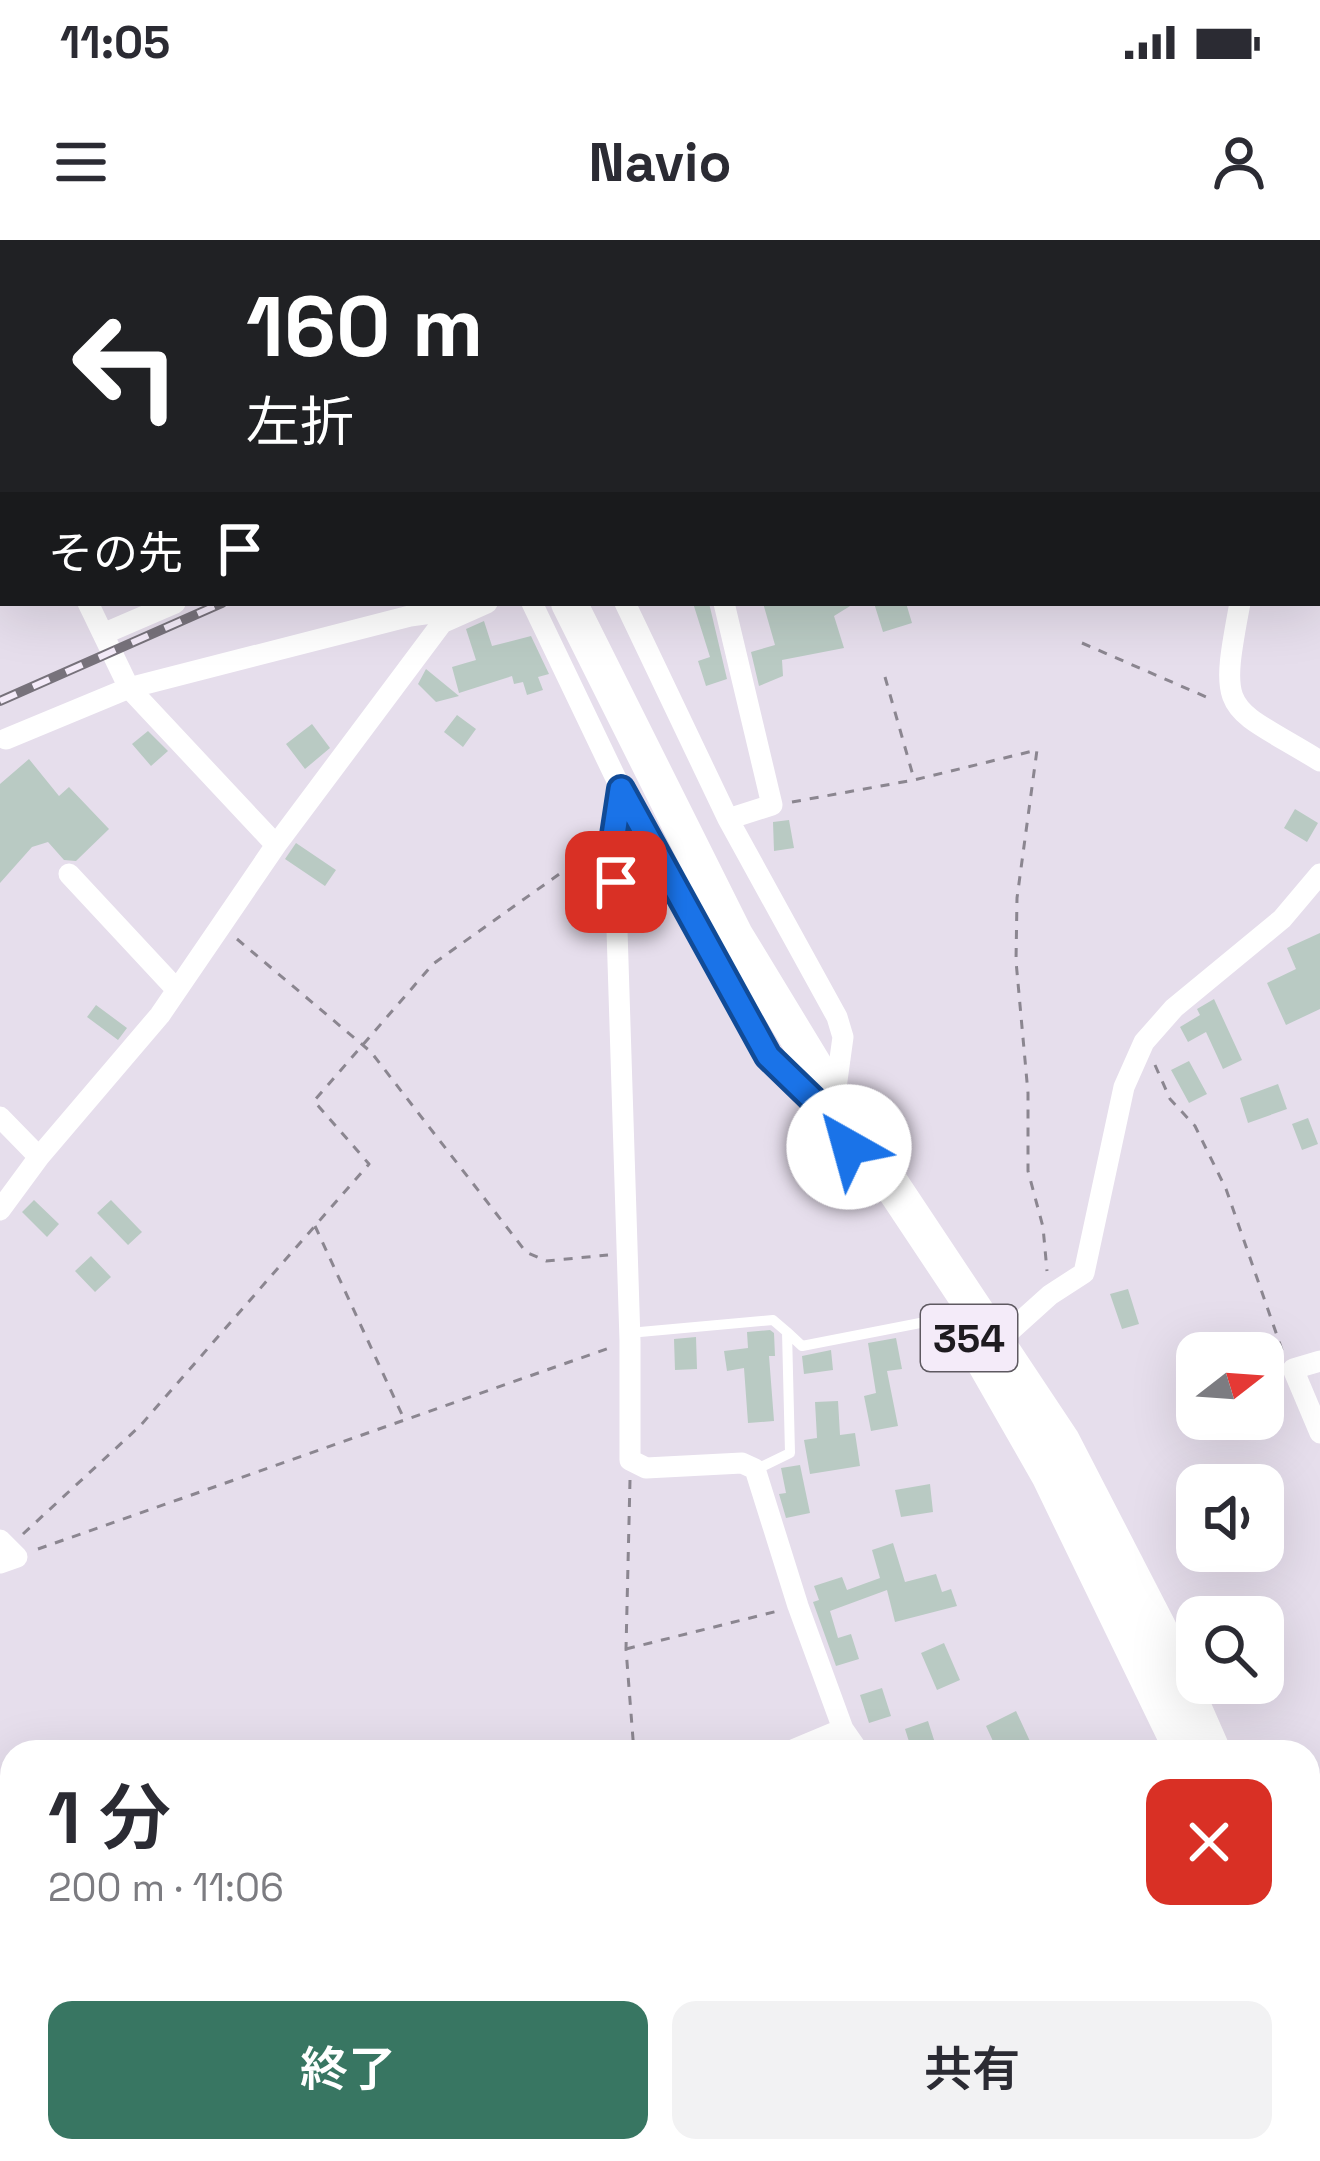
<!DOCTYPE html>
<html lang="ja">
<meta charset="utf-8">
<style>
:root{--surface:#fff;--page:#f2f2f3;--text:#2b2b33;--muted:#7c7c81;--accent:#387662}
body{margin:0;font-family:"Space Grotesk","Noto Sans JP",sans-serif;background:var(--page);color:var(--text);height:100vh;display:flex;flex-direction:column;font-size:45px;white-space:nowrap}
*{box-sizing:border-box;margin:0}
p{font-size:39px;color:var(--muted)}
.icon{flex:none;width:66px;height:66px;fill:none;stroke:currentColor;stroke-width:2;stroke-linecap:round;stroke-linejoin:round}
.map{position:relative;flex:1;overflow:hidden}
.drawer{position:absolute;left:0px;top:1500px;width:1320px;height:423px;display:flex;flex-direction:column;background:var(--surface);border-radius:36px 36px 0 0;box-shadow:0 12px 48px #0002}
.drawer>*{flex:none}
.hud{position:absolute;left:0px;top:0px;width:1320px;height:366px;box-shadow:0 12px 48px #0002;background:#202124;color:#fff;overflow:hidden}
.needle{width:78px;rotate:73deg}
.controls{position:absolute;left:1176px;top:1092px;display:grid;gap:24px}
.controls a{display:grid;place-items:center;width:108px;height:108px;border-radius:24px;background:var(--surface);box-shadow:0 12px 48px #0002;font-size:60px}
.pin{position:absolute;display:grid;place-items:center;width:102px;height:102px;color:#fff;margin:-51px;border-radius:24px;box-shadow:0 6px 18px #0006}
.me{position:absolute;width:132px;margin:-66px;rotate:322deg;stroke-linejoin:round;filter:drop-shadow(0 0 9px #0008)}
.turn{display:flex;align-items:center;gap:42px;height:252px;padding:0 48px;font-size:54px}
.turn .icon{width:156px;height:156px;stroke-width:2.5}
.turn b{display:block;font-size:84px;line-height:102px}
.then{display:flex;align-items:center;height:114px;padding:0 48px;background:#0003;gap:24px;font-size:45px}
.round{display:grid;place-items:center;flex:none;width:126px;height:126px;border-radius:24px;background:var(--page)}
.overview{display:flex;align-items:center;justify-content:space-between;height:204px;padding:0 48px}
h1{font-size:72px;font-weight:600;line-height:90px}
.cta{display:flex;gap:24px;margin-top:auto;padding:24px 48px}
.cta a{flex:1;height:138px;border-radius:24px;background:var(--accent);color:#fff;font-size:48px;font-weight:600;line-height:138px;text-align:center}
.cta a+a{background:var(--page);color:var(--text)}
.status{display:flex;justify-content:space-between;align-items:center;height:84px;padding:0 60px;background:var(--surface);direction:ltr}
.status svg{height:33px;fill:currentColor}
header{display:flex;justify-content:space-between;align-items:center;height:156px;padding:0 48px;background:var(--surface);font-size:54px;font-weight:600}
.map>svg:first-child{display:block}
.building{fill:#b9cac3}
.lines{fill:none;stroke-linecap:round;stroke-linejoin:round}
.path{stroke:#8b8690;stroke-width:3;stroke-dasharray:9 9;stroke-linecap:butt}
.lane{stroke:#fff;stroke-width:10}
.street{stroke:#fff;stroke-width:21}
.highway{stroke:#fff;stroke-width:36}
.rail-casing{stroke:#77727b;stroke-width:10}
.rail{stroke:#f4ebf9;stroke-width:6;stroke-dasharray:18;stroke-linecap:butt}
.route-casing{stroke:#114b97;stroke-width:30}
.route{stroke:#1a73e8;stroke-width:21}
.labels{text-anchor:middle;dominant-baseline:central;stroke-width:10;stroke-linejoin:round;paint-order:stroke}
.shield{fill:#f4ebf9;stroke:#5e5961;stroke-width:3}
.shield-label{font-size:39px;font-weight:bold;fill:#1e1b20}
</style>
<div class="status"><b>11:05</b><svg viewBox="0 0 49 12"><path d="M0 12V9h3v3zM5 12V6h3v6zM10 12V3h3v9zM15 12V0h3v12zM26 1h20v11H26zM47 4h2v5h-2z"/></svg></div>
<header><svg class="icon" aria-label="menu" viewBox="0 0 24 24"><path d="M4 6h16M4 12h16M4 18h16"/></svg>Navio<svg class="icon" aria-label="person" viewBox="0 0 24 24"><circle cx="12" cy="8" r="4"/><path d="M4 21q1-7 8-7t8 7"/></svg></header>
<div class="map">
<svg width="1320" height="1921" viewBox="0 0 1320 1921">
<rect width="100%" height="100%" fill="#e6deec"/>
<!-- building -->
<path class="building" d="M693 363H709L727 439 706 446 698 421 710 417Z
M763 363H855L834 376 844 408 782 420 783 436 759 446 751 412 775 405Z
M874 363H906L912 383 883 392Z
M484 381 492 406 531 396 549 434 538 437 543 450 527 455 523 442 514 444 512 436 459 453 452 427 476 420 466 389Z
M426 429 459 456 436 462 418 444Z
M457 475 476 489 463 507 444 492Z
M312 484 330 508 305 529 286 504Z
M148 491 168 511 151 526 132 504Z
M29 519 59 556 69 547 109 589 76 621 64 620 48 602 32 607 0 643V544Z
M1295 569 1318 583 1307 602 1284 588Z
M789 580 794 608 774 611 773 582Z
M296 603 336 630 325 646 285 619Z
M1320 693V769L1286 785 1267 743 1296 729 1287 708Z
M1214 759 1242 820 1223 829 1206 792 1188 802 1180 787 1200 775 1197 769Z
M96 765 127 788 118 800 87 777Z
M1189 821 1207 854 1189 863 1171 830Z
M1278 844 1287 869 1248 883 1240 858Z
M1308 878 1318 904 1302 910 1292 884Z
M34 960 59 984 47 997 22 972Z
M111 960 142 992 128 1005 97 973Z
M91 1016 111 1037 95 1052 75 1031Z
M1128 1049 1139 1084 1122 1089 1110 1054Z
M770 1090 774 1093 775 1116H769L774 1181 748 1183 744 1128 727 1131 724 1111 748 1108 747 1092Z
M696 1097 697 1129 675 1130 674 1099Z
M896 1098 902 1129 887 1131 898 1186 871 1191 864 1156 876 1153 868 1103Z
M831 1110 833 1130 804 1134 802 1116Z
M838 1161 840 1195 855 1193 860 1226 810 1234 804 1200 817 1198 815 1162Z
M800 1225 810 1273 786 1278 779 1254 786 1253 781 1228Z
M930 1244 933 1272 901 1277 895 1250Z
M893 1303 905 1342 936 1334 942 1352 951 1349 957 1366 895 1382 887 1350 830 1371 838 1398 851 1394 859 1419 836 1426 813 1362 819 1360 814 1346 842 1337 847 1350 880 1338 872 1310Z
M944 1403 960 1440 937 1450 921 1413Z
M882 1448 891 1476 869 1483 860 1455Z
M1016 1471 1035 1512H998L986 1486Z
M928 1481 935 1503 912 1511 905 1489Z"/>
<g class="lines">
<!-- path -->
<path class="path" d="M829 3 832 0
M964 3V0
M1283 3 1284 0
M1082 403 1211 459
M885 437 914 539
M792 562 914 540 1037 510 1017 658 1016 721 1028 853V931L1043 987 1047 1031
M237 699 371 812 526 1012 546 1021 608 1015
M1155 825 1170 859 1195 886 1226 949 1282 1110
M315 986 404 1179
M630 1240 626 1409 634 1512
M23 1294 140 1186 369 924 314 861 433 724 593 610
M38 1309 612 1107
M626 1409 778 1371
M738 1911 741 1921
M1105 1911 1108 1921"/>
<!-- lane -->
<path class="lane" d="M189 3 206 0
M0 36H3
M787 1092 802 1106 956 1076
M629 1093 773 1080 787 1092 790 1213 757 1229"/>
<!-- street -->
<path class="street" d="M371 0 372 3
M463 0 464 3
M290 3V0
M498 3V0
M0 166 3 172
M1317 191H1320
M0 344 3 342
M88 363 129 448 276 605
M532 363 621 549 768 816 830 876
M625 363 728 579 837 777 843 797 835 855
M724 363 772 565 728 579
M1240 363C1218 478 1225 463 1320 521
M103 394 175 363
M6 499 129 448 410 376 439 372 451 376
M621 549 614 595 630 1101V1220L646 1228 742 1223 755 1229 798 1366 843 1489 859 1512
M69 634 177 750
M0 877 39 917
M0 970 39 917 160 775 276 605 442 383 487 363
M990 1109 1050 1055 1084 1033 1124 847 1144 802 1174 768 1282 679 1320 634
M1320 1121 1293 1129 1320 1193
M0 1300 17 1317 0 1323
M788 1512 843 1489
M1308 1540 1320 1545
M0 1758 12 1754"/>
<!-- highway -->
<path class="highway" d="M406 0 408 3
M569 363 735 695 834 858 1062 1201 1159 1389 1213 1512
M985 1123 1049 1235 1183 1512
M1308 1793 1320 1835
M1308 1883 1320 1921"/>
<defs>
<path id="rail" d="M1040 3 1046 0
M0 461 222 363"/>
</defs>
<!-- rail casing -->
<use href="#rail" class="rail-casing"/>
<!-- rail -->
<use href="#rail" class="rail"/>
</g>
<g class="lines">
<defs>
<path id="route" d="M616 642 614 595 621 549 768 816 830 876 849 907"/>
</defs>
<!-- route casing -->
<use href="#route" class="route-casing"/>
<!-- route -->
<use href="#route" class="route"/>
</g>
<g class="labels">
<!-- shield labels -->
<rect class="shield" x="921" y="1065" width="96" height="66" rx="9"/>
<g class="shield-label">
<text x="969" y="1098">354</text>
</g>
</g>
</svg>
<div class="controls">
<a><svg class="needle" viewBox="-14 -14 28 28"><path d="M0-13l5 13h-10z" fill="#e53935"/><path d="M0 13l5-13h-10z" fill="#7c7c81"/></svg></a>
<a><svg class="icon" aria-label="sound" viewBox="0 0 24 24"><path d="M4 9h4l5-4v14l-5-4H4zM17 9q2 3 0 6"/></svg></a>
<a><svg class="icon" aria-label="search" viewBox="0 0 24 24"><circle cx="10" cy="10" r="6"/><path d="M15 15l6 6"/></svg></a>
</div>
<div class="pin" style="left:616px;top:642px;background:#d93025"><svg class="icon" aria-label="arrive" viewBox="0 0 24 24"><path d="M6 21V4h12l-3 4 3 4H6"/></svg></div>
<svg class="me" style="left:849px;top:907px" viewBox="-20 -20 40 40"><circle r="19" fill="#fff"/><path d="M0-13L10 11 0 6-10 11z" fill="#1a73e8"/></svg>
<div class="hud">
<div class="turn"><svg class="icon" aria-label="left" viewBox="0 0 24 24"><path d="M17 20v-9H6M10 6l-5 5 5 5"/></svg><div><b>160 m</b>左折</div></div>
<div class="then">その先<svg class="icon" aria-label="arrive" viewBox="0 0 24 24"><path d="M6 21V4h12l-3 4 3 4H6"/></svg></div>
</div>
<section class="drawer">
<div class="overview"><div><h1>1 分</h1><p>200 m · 11:06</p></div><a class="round" style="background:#d93025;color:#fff"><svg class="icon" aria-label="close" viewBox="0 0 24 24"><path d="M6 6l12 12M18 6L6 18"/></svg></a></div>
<div class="cta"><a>終了</a><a>共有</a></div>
</section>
</div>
